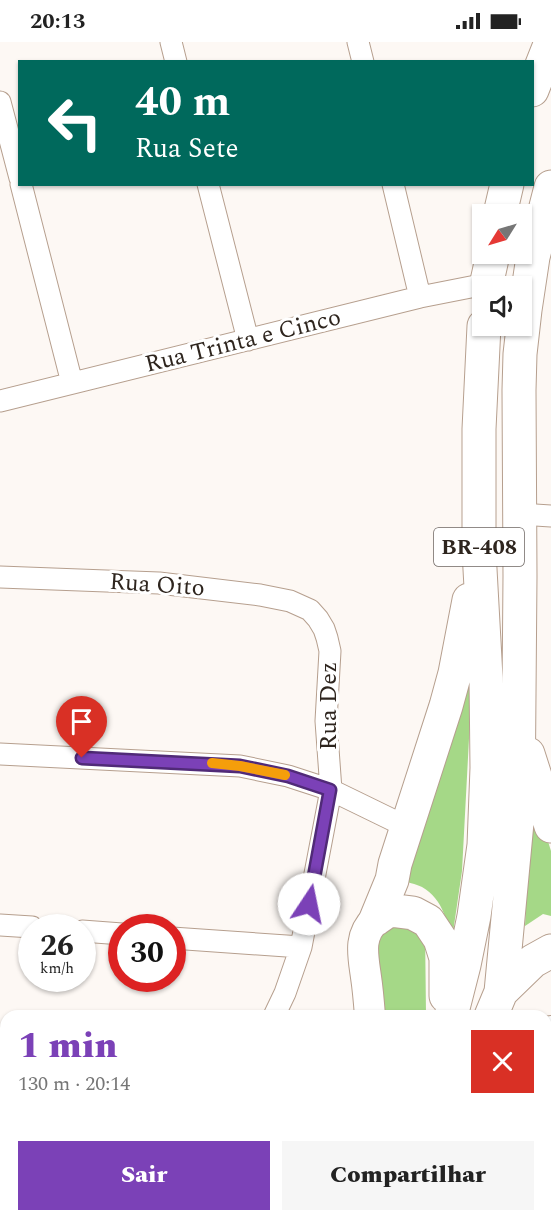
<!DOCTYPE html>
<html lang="pt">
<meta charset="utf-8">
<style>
:root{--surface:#fff;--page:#f6f6f6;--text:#222;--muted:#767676;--accent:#7b41b7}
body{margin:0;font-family:Spectral,serif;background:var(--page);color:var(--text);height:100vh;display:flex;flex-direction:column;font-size:22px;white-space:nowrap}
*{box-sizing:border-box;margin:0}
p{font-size:20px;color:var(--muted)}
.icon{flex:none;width:33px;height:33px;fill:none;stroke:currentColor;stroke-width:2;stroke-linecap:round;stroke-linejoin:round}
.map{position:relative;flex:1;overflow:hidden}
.sheet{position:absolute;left:0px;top:968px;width:552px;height:212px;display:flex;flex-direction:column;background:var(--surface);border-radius:18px 18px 0 0;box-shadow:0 2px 4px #0004}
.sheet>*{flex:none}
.top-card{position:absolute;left:18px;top:18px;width:516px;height:126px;border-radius:0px;box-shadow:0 2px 4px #0004;background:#00695c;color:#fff;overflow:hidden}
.needle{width:39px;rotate:233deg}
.controls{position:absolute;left:472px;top:162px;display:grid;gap:12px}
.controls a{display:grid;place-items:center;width:60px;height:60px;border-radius:0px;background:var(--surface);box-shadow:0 2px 4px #0004;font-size:30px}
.speed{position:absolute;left:18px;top:872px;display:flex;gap:12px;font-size:30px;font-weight:700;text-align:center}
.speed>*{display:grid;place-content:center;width:78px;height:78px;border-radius:50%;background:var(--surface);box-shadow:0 2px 4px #0004;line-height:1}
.speed small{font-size:15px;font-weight:400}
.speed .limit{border:9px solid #d22;background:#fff;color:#111}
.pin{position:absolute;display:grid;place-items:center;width:51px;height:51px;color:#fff;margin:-62px -26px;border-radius:50% 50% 50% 0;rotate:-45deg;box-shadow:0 0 6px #0007}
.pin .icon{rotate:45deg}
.me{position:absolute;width:66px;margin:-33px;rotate:11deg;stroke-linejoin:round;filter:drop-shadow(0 0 4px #0008)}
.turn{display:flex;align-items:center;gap:21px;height:126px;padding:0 18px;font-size:27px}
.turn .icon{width:78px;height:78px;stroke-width:2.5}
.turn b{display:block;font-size:42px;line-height:51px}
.round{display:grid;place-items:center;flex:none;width:63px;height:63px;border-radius:0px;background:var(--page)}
.summary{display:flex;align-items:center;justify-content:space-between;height:102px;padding:0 18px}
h1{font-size:36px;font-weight:800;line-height:45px;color:var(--accent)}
.cta{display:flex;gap:12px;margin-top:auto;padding:12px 18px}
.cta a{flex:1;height:69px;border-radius:0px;background:var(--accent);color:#fff;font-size:24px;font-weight:800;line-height:69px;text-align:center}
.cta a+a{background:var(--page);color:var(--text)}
.status{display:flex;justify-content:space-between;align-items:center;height:42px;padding:0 30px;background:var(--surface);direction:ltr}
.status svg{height:16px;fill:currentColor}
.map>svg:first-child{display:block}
.forest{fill:#a5d887}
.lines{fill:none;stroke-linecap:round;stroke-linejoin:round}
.street-casing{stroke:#b69f8e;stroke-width:23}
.secondary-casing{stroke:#b69f8e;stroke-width:32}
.highway-casing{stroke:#b69f8e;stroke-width:35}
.street{stroke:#fff;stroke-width:21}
.secondary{stroke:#fff;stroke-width:30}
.highway{stroke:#fff;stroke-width:33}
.route-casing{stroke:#502a77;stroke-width:15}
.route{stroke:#7b41b7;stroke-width:10}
.slow{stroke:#f59e0b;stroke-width:10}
.labels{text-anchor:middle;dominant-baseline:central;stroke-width:6;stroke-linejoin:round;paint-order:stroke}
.shield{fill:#fff;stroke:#6d6662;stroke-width:1.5}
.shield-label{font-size:22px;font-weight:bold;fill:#2e251e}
.street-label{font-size:24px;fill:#2e251e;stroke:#fff}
</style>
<div class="status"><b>20:13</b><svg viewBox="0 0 49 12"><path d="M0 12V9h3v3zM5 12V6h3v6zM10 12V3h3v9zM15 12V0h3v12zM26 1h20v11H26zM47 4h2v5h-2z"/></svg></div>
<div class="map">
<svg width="551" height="1178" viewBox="0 0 551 1178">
<rect width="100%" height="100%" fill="#fdf8f4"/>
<!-- forest -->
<path class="forest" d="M474 602 462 829 451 904C448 881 444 858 422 845 416 842 407 840 399 838Z
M531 745 551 809V874L543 872 525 884Z
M376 884 425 886 426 973H379Z"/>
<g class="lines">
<defs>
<path id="street" d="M171 0 176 20
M358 0 363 20
M0 60 20 136
M21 142 72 341
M208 142 248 298
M393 142 420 255
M0 359 420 255 486 242
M520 472 551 474
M0 535 159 541 260 553 290 559 310 568 318 577 324 587 327 596 330 609 326 679 331 748 301 905 285 951 274 974
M0 712 240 724 288 734 331 748 407 785
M0 883 32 885
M82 889 122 892
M172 896 301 905
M0 1061 6 1062
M546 1081 551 1074"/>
<path id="secondary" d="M370 974C369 961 368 948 366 935 363 913 358 894 376 877
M546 998 551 989
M289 1178 293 1173
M461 1178 463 1173"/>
<path id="highway" d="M532 48 551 0
M500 172 507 142
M486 244 493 212
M528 712 551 784
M376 877 392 838 395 822 446 664 455 631 469 558
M376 877 389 868 413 871 428 879 440 897 446 916V954
M501 950 533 919 551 909
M451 974 464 923 474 874 484 803 487 726 486 636 479 509V387L484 284
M491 974 501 950 518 770 520 534 519 348 520 312 525 268 533 215 551 145
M357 1178 361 1173
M399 1178 401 1173"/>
</defs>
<!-- street casing -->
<use href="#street" class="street-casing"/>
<!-- secondary casing -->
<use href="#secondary" class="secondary-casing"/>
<!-- highway casing -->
<use href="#highway" class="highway-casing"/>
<!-- street -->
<use href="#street" class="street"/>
<!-- secondary -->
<use href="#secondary" class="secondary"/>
<!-- highway -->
<use href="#highway" class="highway"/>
</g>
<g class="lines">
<defs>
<path id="route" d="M82 716 240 724 288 734 330 748 309 862"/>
</defs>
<!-- route casing -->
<use href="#route" class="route-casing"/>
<!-- route -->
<use href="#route" class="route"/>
<!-- slow -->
<path class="slow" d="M212 721 240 724 285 733"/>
</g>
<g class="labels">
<!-- shield labels -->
<rect class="shield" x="434" y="486" width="90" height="38" rx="4.5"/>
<g class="shield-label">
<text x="479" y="505">BR-408</text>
</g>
<!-- street labels -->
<g class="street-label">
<text transform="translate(243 299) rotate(-14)">Rua Trinta e Cinco</text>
<text transform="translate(157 543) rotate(4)">Rua Oito</text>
<text transform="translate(329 664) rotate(-90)">Rua Dez</text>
</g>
</g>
</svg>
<div class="controls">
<a><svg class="needle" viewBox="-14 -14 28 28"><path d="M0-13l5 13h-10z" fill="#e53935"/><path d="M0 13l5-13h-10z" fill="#767676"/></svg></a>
<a><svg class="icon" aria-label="sound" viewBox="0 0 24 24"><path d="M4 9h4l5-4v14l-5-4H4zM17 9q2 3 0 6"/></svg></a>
</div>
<div class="speed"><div>26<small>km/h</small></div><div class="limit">30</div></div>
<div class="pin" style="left:82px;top:716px;background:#d93025"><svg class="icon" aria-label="arrive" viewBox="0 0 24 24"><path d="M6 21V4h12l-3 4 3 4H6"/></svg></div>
<svg class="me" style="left:309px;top:862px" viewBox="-20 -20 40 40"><circle r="19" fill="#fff"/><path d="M0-13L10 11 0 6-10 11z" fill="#7b41b7"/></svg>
<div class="top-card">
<div class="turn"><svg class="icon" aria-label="left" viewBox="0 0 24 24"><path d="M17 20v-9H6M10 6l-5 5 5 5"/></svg><div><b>40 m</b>Rua Sete</div></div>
</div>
<section class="sheet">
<div class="summary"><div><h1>1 min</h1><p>130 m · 20:14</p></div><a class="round" style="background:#d93025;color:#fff"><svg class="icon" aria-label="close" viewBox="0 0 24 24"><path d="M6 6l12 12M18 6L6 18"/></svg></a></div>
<div class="cta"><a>Sair</a><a>Compartilhar</a></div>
</section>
</div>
